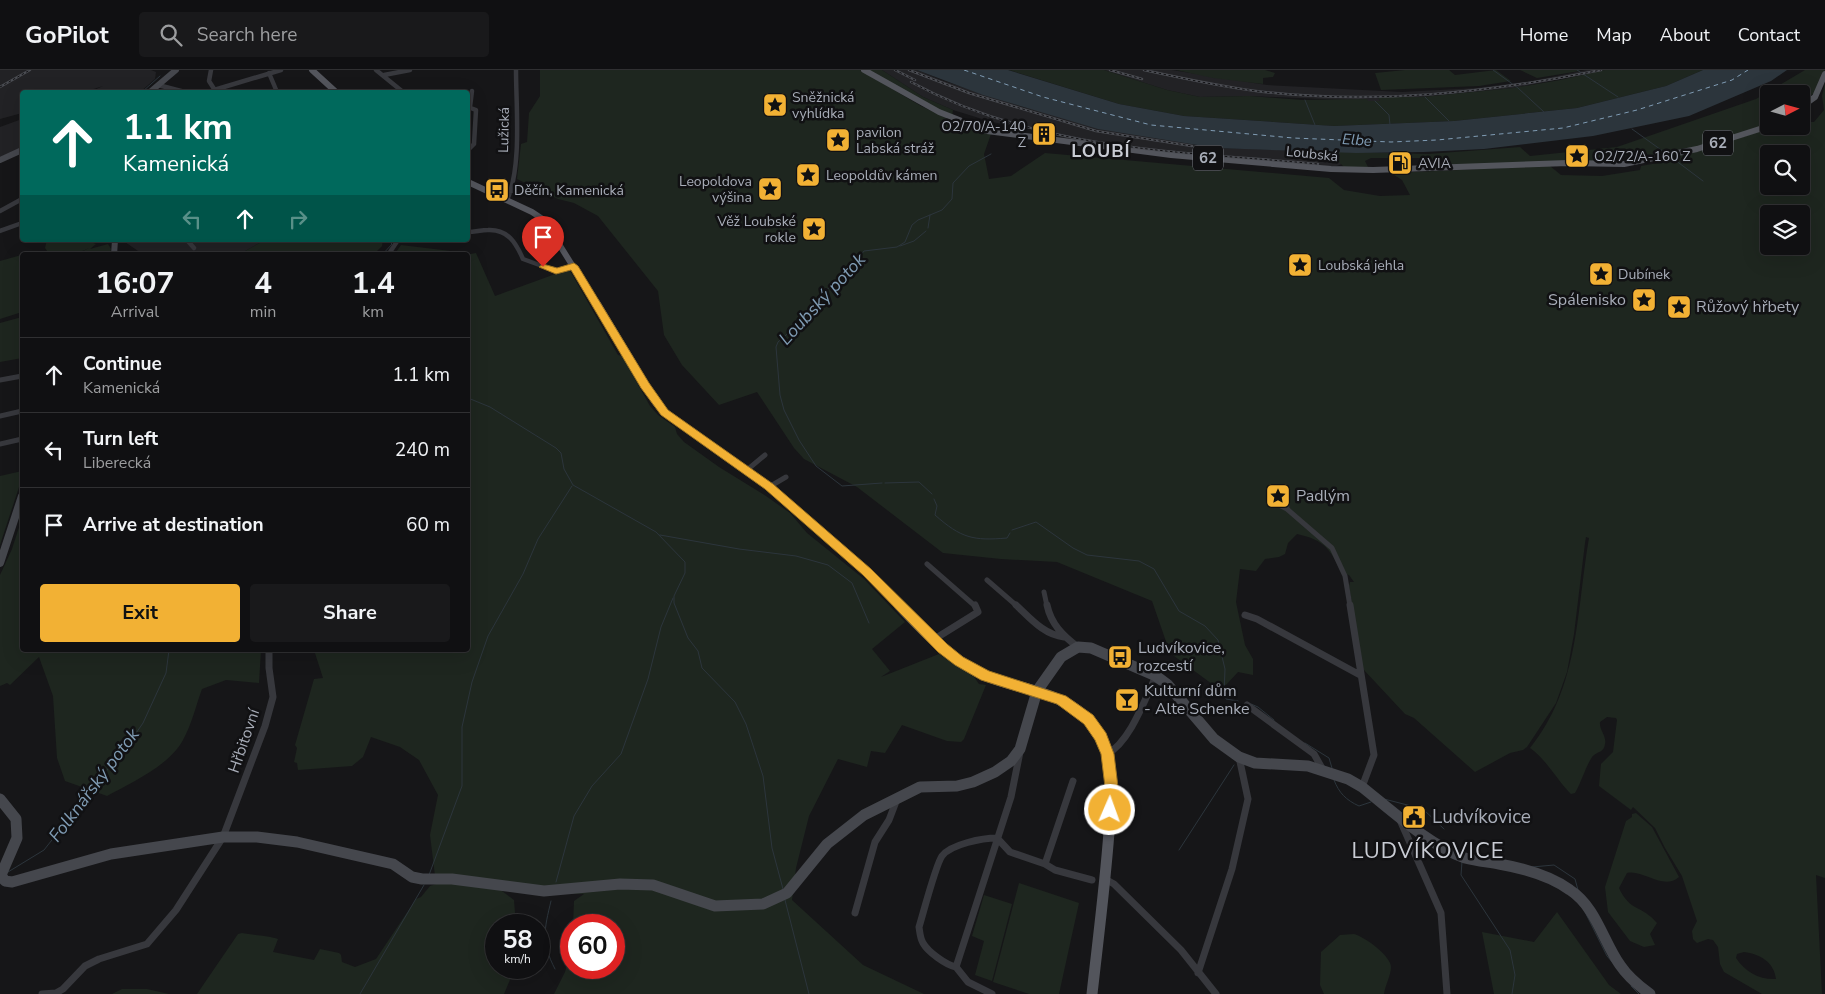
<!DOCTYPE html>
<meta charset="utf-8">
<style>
:root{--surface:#101012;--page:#19191b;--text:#f1f3f6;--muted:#9c9d9f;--line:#303032;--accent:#f2b134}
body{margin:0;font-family:"Nunito Sans",sans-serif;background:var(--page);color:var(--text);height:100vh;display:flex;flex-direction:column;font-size:19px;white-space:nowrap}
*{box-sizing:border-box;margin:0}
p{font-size:16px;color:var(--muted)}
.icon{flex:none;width:28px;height:28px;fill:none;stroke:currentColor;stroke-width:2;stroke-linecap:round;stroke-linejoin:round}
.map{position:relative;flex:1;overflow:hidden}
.drawer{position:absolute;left:20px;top:182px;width:450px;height:400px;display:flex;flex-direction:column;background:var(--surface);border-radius:5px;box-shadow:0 5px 20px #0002,0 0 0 1px var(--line)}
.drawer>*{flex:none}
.banner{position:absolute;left:20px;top:20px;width:450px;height:152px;border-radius:5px;box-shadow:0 5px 20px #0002,0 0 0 1px var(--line);background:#00695c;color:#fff;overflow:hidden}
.needle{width:32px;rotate:84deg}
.buttons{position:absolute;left:1760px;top:15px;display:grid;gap:10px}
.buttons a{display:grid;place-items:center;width:50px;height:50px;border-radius:5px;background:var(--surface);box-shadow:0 5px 20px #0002,0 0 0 1px var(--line);font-size:25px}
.speed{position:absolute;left:485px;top:844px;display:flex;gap:10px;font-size:25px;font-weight:700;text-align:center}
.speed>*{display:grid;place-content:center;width:65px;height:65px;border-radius:50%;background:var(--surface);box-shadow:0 5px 20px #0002,0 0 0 1px var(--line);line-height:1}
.speed small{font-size:12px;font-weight:400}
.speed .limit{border:8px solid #d22;background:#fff;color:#111}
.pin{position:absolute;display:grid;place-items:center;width:42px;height:42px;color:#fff;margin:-51px -21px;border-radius:50% 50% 50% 0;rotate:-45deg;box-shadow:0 0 5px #0007}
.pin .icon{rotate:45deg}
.me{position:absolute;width:55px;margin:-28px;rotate:2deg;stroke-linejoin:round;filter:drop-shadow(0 0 4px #0008)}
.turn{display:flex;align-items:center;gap:18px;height:105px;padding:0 20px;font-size:22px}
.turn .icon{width:65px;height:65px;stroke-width:2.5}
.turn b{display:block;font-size:35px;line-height:42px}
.lanes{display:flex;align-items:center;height:48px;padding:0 20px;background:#0003;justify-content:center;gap:25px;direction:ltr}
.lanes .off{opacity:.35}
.eta{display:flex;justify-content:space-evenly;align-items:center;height:85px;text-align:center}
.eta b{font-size:30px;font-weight:700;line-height:35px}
.action{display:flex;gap:10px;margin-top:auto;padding:10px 20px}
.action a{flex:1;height:58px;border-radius:5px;background:var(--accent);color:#111;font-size:20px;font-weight:700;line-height:58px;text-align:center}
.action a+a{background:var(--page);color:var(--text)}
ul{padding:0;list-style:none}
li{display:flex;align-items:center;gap:15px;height:75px;padding:0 20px;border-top:1px solid var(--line)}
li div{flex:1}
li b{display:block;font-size:19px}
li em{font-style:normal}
header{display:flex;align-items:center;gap:30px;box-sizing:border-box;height:70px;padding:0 25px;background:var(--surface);border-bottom:1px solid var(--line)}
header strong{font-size:24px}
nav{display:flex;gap:28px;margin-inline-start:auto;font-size:18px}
.search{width:350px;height:45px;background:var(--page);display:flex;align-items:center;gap:12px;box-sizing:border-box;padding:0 18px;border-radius:5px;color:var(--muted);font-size:19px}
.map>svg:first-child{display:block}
.built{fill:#222225}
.green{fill:#1e261f;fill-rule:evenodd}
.water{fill:#2c353c}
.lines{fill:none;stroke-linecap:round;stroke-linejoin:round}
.stream{stroke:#2c353c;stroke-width:1}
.ferry{stroke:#7f9bb3;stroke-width:1;stroke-dasharray:4.5 4;stroke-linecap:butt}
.street-far2{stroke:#37383d;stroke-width:4.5}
.street-far1{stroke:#37383d;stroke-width:5}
.street{stroke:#37383d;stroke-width:7}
.secondary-far2{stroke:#45474d;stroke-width:6}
.secondary-far1{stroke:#45474d;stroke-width:8}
.secondary{stroke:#45474d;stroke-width:11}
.primary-far2{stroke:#53555c;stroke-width:6}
.primary-far1{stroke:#53555c;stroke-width:8}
.primary{stroke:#53555c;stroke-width:11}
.rail-casing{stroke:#4a4c52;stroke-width:2.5}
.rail{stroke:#111113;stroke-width:1;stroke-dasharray:2.5;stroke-linecap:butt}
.route{fill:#f2b134;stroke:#9d7322}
.labels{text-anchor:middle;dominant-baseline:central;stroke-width:5;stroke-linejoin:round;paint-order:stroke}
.far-poi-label{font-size:14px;fill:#a8adb8;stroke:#111113;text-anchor:start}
.far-street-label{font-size:14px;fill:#a8adb8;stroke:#111113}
.far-water-label{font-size:15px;font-style:italic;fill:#7f9bb3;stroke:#111113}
.shield{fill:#111113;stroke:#7b7e86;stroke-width:1}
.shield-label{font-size:15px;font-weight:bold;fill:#a8adb8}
.poi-label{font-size:16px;fill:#a8adb8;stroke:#111113;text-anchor:start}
.street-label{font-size:16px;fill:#a8adb8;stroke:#111113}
.far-district-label{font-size:18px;font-weight:bold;letter-spacing:1px;fill:#c9ccd4;stroke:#111113}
.water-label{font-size:18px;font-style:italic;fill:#7f9bb3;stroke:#111113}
.near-poi-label{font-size:19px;fill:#a8adb8;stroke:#111113;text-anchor:start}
.near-quarter-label{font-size:22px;letter-spacing:1px;fill:#c9ccd4;stroke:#111113}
</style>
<header>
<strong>GoPilot</strong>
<div class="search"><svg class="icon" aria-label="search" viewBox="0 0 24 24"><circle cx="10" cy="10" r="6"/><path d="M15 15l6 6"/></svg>Search here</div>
<nav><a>Home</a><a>Map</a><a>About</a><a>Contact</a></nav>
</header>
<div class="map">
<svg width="1825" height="924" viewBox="0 0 1825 924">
<rect width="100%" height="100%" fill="#161618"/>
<!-- built -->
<path class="built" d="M0 0H151L156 2 155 9 140 22H90L103 16 84 22H22V43L0 49Z
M882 0H917L944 11 1023 37 1198 75 1216 78 1336 82 1342 94 1334 97 1256 89 1185 85 1072 70 1031 59 992 52 953 40 923 27Z
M1104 0H1172L1267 15 1402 22 1477 18 1532 11 1587 0H1607L1514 18 1422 27H1379L1380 31H1368L1250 26 1200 27 1167 20Z
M22 49V78L0 87V57Z
M122 170H265L238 185H144Z"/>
<!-- green -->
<path class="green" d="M540 0H860L921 36 963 56 991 64 984 84 989 109 1011 106 1045 83 1329 108 1344 120 1380 126 1410 125 1402 110 1391 103 1550 96 1561 105 1602 106 1640 100 1641 96 1669 91 1674 86 1711 78 1775 56H1801V52H1814L1824 40 1822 26 1825 13V808L1816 805 1822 924H1762L1724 902 1720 894 1718 877 1713 870 1708 869 1697 873 1693 869 1692 861 1697 851 1682 806 1665 778 1655 758 1633 737 1631 740 1599 716 1601 694 1613 682 1617 650 1616 648 1607 647 1600 652C1599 660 1607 666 1605 674 1604 683 1597 681 1592 687 1585 698 1582 711 1575 723L1571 724C1556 709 1547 690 1530 678 1580 616 1576 542 1589 468L1586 467 1585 473 1574 564 1567 602 1556 633 1527 677 1523 680 1510 683 1475 702 1414 648 1405 644 1363 599 1349 516 1350 512H1354L1349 505 1342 504C1331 480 1325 470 1297 464L1288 473 1285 484 1279 487 1265 489 1256 501 1240 499 1236 532 1245 575 1253 589V605L1238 602 1226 615 1212 614 1170 583 1152 531 1057 492 1001 489 943 483 857 417 804 389 794 378 757 322 719 335 682 295 664 265 658 221 598 146 574 133 558 129 517 109 521 74 527 72 529 43 540 26ZM1769 84H1801V116H1769ZM1769 144H1801V176H1769ZM1744 882C1760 884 1774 892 1776 909 1760 910 1745 902 1736 888L1737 884Z
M867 0H882L923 27 953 40 952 47Z
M1009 0H1104L1167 20 1200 27 1250 26 1302 30 1367 29 1368 31H1380L1378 27H1422L1513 18 1560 10 1605 0H1703L1666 16 1577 38 1454 51 1334 56 1184 46 1119 34Z
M1176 0H1265L1275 3 1273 7 1263 8V14L1213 8Z
M1405 0H1449L1455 5 1496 0 1511 11 1479 16 1381 20 1375 3Z
M1520 0H1579L1580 1 1537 8Z
M1805 0H1825L1814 23 1801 34V24H1769V54L1704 75 1635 92 1628 86H1614L1617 93 1441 97 1422 88H1371L1365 91 1369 99 1345 98 1336 89 1308 84 1304 81 1428 84 1520 77 1530 86 1617 77 1756 29Z
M47 170H85L96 174 90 179 108 174 111 179 109 185H76L89 178 74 185H50L45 178Z
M265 170H383L382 176 373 185H238Z
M401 175 459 182V185H394Z
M32 182 38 185H22V242L0 249V191Z
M476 183 495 226 569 199 618 285 622 286 650 336 658 345 675 357 677 364 684 372 719 397 766 426 790 443 807 463 864 509 905 552 872 579 890 601 881 607 939 584 974 607 979 614 986 615 964 669 961 672 947 671 902 655 885 683 871 681 867 697 838 689 809 746 796 798 792 830 863 895 924 924H554L565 902 571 881V898H614V855H573L574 831 584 824 502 821 514 830 516 855H496V898H515L504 924H197L238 864 242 863C252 865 270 866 278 869L273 882 314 890 320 879 339 883 341 885 342 892 355 897 376 889 416 829 421 827 430 816 436 814 430 765 438 725 419 690 400 677 371 667 363 687 352 696 298 700 297 693 294 692 297 678 295 675 314 609 323 608 314 580H468V185H465Z
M22 247V288L0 292V253Z
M22 401V408L0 475V406Z
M22 448V580H261L259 613 226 610 202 619C196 635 192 654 183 670 170 695 131 713 107 726L65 711 57 688 53 626 39 587 10 615 7 613 0 616V505L12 479Z
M1636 743 1652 757 1679 807C1663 821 1643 799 1627 803L1619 818C1630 842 1642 835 1657 853L1650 864 1655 875 1644 877 1630 871 1608 842 1605 817 1626 751 1632 747V744Z
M1019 813 1079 833 1059 924H1029L993 912Z
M984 825 1012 834 992 911 975 905 984 871 972 866Z
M1557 842 1609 915 1621 924H1494L1482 862 1534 872Z
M1354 864C1365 867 1391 886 1391 897 1391 905 1385 916 1384 924H1324L1320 915 1321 882 1340 865Z
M122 919H147L169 924H112Z"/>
<!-- water -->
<path class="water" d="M917 0H1008L1119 34 1184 46 1334 56 1454 51 1577 38 1666 16 1703 0H1787L1771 11 1689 46 1593 66 1484 79 1424 82 1356 83 1216 78 1098 59 983 25Z"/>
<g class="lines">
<!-- stream -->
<path class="stream" d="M1493 0 1518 18 1544 42
M1577 0 1618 27
M142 22 160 6
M1425 27 1449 51
M1305 30 1315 55
M1375 31 1389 45 1390 55
M1632 59 1664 82
M1671 87 1703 111
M928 158 930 145
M368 170 390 172 392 174 382 185
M900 176 914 171 926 161
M468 328 490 337 556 378 561 383 564 399 573 415 656 462 685 492V503L674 526V533L688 568 698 581 702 598 735 632 746 654 763 706 772 778 783 819
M882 413 842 416 816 396 799 370 784 340 780 325 776 277 778 272 808 246 825 221 846 204 864 181 897 177 905 172 912 155 918 150 942 140 952 129 953 113 969 96 991 84
M885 413 919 412 932 424
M934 429 937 436 935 445C961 468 973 471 1007 468L1010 463
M1012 460 1036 452 1073 478 1087 485 1139 491 1154 499 1179 541 1205 556 1218 570 1225 599 1224 625 1226 629 1238 631
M660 465 739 479 796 486 828 495 852 513 869 553
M1251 634 1258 637 1274 650
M1305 673 1329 688 1332 698
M1334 710C1339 723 1346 730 1359 736L1371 732
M1384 729 1423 739 1444 759
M1179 780 1234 695
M1462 792 1461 805 1510 880 1515 905 1512 924
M1532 797 1554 795 1575 809 1578 820
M8 802 44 780 134 666 143 653 166 603 169 580
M429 805 462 716V657L472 612 488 566 523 504 538 469 572 416
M556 812 574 746 592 716 621 684 648 609 661 557 673 528
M785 830 809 924
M551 831C544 860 541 872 555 899
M1585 842 1607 886 1613 893
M1631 916 1639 924
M360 924 424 815"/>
<!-- ferry -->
<path class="ferry" d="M964 0 1043 27 1151 55 1293 68 1391 72 1437 70 1563 58 1637 40 1732 10 1748 0"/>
<!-- street-far2 -->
<path class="street-far2" d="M211 0 209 11 216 22
M376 0 403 22
M269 3 277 22
M384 5 410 0
M158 15 185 22
M214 20 281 0
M468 37 476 40 474 74 468 80
M470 37 472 21
M490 122 512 121
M507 130C522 97 516 37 516 0
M0 141 22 129
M0 161 22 153
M468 162C475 162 481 160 488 160 508 159 516 173 523 189L556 201 573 196
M187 170 194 178
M388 185 398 170"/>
<!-- street-far1 -->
<path class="street-far1" d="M0 310 22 306
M0 346 22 341
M0 374 22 369
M747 400 765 385
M769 417 786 407
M1278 420 1286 427 1287 439 1271 431 1269 421Z
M1287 439 1332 478 1345 506 1350 536
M927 494 975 536
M987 510 1017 536
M1044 522 1047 536"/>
<!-- street -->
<path class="street" d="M1016 535C1030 548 1044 565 1064 567
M1047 535C1051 554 1063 566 1078 577
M1350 535 1374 685 1362 717
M1245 545 1257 549 1360 605
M933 570 978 542 975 535
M1247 635 1314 684 1323 700
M1107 684C1130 672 1145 629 1156 606
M1400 750 1441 843 1447 924
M1045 794 1055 800 1092 810
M1105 809 1114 814 1181 880 1216 924
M855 843 875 772 889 750 897 729
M956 897 1011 727 1020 682
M1198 903 1232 799 1248 729 1239 687
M42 924 56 923 63 919 85 896 99 889 147 874 176 840 223 767 265 656 273 627 269 598V580
M992 924 968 912 956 897C946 895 928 882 923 873 920 868 920 863 919 857 923 844 936 794 942 786 951 774 983 768 997 768L1010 782 1045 794 1073 711"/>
<!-- secondary-far2 -->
<path class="secondary-far2" d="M150 22 176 0
M0 90 22 80
M114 185 115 170"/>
<!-- secondary-far1 -->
<path class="secondary-far1" d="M0 493 22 426"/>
<!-- secondary -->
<path class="secondary" d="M0 729 16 749 17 768 1 805 5 811 12 812 111 784 223 767H257L297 772 393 794 412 807 422 809H452L544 821 620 814 653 815 715 836 763 834 787 823 827 774 864 745 920 717 957 716 973 712 995 702 1011 691 1020 679 1037 621 1061 587 1078 577 1091 578 1156 606 1168 615 1214 669 1239 687 1255 693 1308 696 1348 709 1362 717C1391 740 1430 776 1465 788 1476 791 1488 792 1499 794 1522 798 1551 806 1570 820 1596 837 1603 871 1620 895 1628 907 1639 916 1650 924"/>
<!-- primary-far2 -->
<path class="primary-far2" d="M312 0 336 22
M864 0 939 42 987 61 1171 85 1331 99 1373 100 1568 93 1624 94 1697 79 1769 56
M1801 37 1815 27 1825 4
M468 112 532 142 544 150 597 235"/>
<!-- primary-far1 -->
<path class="primary-far1" d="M597 234 655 331 664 342 769 417 867 502 900 536"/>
<!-- primary -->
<path class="primary" d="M899 535C925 562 951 591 986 606 1010 616 1039 619 1062 631 1084 642 1100 659 1107 683 1114 707 1110 738 1109 762 1105 816 1098 870 1092 924"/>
<defs>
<path id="rail" d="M895 0 915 10
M909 0 969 23 1096 61 1192 76
M1110 0 1142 9
M1144 0C1181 8 1218 16 1256 21 1372 35 1487 23 1601 0
M911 12C1039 81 1178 81 1318 94
M0 17 30 0"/>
</defs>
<!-- rail casing -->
<use href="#rail" class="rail-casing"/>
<!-- rail -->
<use href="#rail" class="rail"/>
</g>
<!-- route -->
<path class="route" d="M574 193 578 196 649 313 668 340 773 414 871 499 947 574 963 587 989 601 1066 626 1093 645 1106 663 1114 684 1118 717 1117 740 1115 745 1110 747 1105 745 1103 740 1105 717 1101 684 1095 670 1084 654 1057 634 981 610 955 595 938 582 863 505 765 419 661 345 641 318 571 200 556 204 539 197 543 194 557 198Z"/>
<!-- icons -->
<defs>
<symbol id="sight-square" viewBox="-11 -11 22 22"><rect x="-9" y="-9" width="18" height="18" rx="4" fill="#f2b134" stroke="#111113"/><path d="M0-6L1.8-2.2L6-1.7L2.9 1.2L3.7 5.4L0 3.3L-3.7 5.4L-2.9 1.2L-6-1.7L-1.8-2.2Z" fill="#111"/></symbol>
<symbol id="building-square" viewBox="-11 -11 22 22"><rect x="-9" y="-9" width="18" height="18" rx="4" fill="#f2b134" stroke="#111113"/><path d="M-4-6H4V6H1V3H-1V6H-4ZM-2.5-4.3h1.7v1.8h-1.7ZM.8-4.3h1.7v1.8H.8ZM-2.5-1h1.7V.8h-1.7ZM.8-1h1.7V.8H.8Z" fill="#111"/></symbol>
<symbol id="fuel-square" viewBox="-11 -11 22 22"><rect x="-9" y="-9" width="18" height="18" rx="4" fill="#f2b134" stroke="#111113"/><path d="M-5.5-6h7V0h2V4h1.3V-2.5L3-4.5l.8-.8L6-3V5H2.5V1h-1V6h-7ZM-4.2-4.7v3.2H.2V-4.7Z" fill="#111"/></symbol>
<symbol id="bus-square" viewBox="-11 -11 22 22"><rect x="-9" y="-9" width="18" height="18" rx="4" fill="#f2b134" stroke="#111113"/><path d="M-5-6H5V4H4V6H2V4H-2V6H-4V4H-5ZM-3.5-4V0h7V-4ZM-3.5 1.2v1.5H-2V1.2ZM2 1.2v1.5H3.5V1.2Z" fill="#111"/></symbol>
<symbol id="bar-square" viewBox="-11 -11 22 22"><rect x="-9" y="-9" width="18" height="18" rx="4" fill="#f2b134" stroke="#111113"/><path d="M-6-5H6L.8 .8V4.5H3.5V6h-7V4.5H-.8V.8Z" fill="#111"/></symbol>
<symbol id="civic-square" viewBox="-11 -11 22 22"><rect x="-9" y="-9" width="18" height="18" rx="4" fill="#f2b134" stroke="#111113"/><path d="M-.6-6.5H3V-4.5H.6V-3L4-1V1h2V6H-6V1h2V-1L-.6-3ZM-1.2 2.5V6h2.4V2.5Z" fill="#111"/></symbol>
</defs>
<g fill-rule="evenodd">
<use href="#sight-square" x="761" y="21" width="28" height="28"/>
<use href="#building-square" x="1030" y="50" width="28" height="28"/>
<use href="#sight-square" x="824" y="56" width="28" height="28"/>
<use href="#sight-square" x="1563" y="72" width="28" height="28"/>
<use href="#fuel-square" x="1386" y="79" width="28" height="28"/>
<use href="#sight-square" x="794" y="91" width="28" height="28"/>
<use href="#sight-square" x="756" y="105" width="28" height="28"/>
<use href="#bus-square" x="483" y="106" width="28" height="28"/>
<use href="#sight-square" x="800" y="145" width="28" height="28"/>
<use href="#sight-square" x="1286" y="181" width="28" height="28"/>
<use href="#sight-square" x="1587" y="190" width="28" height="28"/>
<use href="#sight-square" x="1630" y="216" width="28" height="28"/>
<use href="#sight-square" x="1665" y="223" width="28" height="28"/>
<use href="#sight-square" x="1264" y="412" width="28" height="28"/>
<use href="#bus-square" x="1106" y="573" width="28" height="28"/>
<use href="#bar-square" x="1113" y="616" width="28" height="28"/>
<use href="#civic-square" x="1400" y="733" width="28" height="28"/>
</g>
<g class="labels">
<!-- far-poi labels -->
<g class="far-poi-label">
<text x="792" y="27">Sněžnická<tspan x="792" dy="16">vyhlídka</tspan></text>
<text x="1026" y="56" text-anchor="end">O2/70/A-140<tspan x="1026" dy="16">Z</tspan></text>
<text x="856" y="62">pavilon<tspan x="856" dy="16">Labská stráž</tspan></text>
<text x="1594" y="86">O2/72/A-160 Z</text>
<text x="1418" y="93">AVIA</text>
<text x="826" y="105">Leopoldův kámen</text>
<text x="752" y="111" text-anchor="end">Leopoldova<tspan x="752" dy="16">výšina</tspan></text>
<text x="514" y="120">Děčín, Kamenická</text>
<text x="796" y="151" text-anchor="end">Věž Loubské<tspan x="796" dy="16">rokle</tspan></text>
<text x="1318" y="195">Loubská jehla</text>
<text x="1618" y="204">Dubínek</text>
</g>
<!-- far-street labels -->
<g class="far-street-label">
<text transform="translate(504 60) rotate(-89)">Lužická</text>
<text transform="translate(1312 84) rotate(6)">Loubská</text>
</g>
<!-- far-water labels -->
<g class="far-water-label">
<text transform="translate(1357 70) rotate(4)">Elbe</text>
</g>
<!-- shield labels -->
<g class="shield">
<rect x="1703" y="60.5" width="30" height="25" rx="4"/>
<rect x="1193" y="75.5" width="30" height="25" rx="4"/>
</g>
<g class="shield-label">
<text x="1718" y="73">62</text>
<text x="1208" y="88">62</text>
</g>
<!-- poi labels -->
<g class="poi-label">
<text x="1626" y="230" text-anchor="end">Spálenisko</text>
<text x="1696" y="237">Růžový hřbety</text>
<text x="1296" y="426">Padlým</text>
<text x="1138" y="578">Ludvíkovice,<tspan x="1138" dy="18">rozcestí</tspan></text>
<text x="1144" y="621">Kulturní dům<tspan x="1144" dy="18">- Alte Schenke</tspan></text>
</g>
<!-- street labels -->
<g class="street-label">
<text transform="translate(244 671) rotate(-71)">Hřbitovní</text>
</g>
<!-- far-district labels -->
<g class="far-district-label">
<text x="1101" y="81">LOUBÍ</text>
</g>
<!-- water labels -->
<g class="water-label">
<text transform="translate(822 229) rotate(-47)">Loubský potok</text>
<text transform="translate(94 715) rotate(-53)">Folknářský potok</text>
</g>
<!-- near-poi labels -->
<g class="near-poi-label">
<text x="1432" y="747">Ludvíkovice</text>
</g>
<!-- near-quarter labels -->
<g class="near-quarter-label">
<text x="1428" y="781">LUDVÍKOVICE</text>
</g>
</g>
</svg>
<div class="buttons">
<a><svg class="needle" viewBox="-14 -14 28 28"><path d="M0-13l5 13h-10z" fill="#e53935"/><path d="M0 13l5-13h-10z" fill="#9c9d9f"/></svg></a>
<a><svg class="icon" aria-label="search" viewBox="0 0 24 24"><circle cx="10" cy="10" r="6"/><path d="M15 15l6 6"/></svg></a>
<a><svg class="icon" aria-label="layers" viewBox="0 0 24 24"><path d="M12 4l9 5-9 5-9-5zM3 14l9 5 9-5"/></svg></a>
</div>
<div class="speed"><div>58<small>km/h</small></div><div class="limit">60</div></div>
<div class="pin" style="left:543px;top:197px;background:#d93025"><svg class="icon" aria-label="arrive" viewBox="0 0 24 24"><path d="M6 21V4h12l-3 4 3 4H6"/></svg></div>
<svg class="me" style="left:1110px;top:740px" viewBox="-20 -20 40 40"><circle r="17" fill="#f2b134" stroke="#fff" stroke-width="3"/><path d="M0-11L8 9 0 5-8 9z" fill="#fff"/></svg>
<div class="banner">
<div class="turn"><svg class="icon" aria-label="ahead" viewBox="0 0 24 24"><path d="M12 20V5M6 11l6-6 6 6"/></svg><div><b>1.1 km</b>Kamenická</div></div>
<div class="lanes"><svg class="icon off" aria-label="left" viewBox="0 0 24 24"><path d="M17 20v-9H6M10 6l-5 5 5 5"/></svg><svg class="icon" aria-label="ahead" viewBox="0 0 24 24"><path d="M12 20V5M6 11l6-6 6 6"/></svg><svg class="icon off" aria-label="right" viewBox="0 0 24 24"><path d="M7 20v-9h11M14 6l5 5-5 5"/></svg></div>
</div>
<section class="drawer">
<div class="eta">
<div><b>16:07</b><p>Arrival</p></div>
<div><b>4</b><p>min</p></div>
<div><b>1.4</b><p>km</p></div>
</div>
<ul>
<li><svg class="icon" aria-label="ahead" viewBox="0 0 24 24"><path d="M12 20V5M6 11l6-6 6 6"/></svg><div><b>Continue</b><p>Kamenická</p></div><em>1.1 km</em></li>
<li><svg class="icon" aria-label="left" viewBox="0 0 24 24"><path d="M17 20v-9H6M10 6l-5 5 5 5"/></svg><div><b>Turn left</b><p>Liberecká</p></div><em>240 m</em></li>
<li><svg class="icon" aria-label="arrive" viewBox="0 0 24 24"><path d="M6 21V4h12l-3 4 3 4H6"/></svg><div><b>Arrive at destination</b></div><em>60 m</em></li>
</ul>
<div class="action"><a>Exit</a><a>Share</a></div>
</section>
</div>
